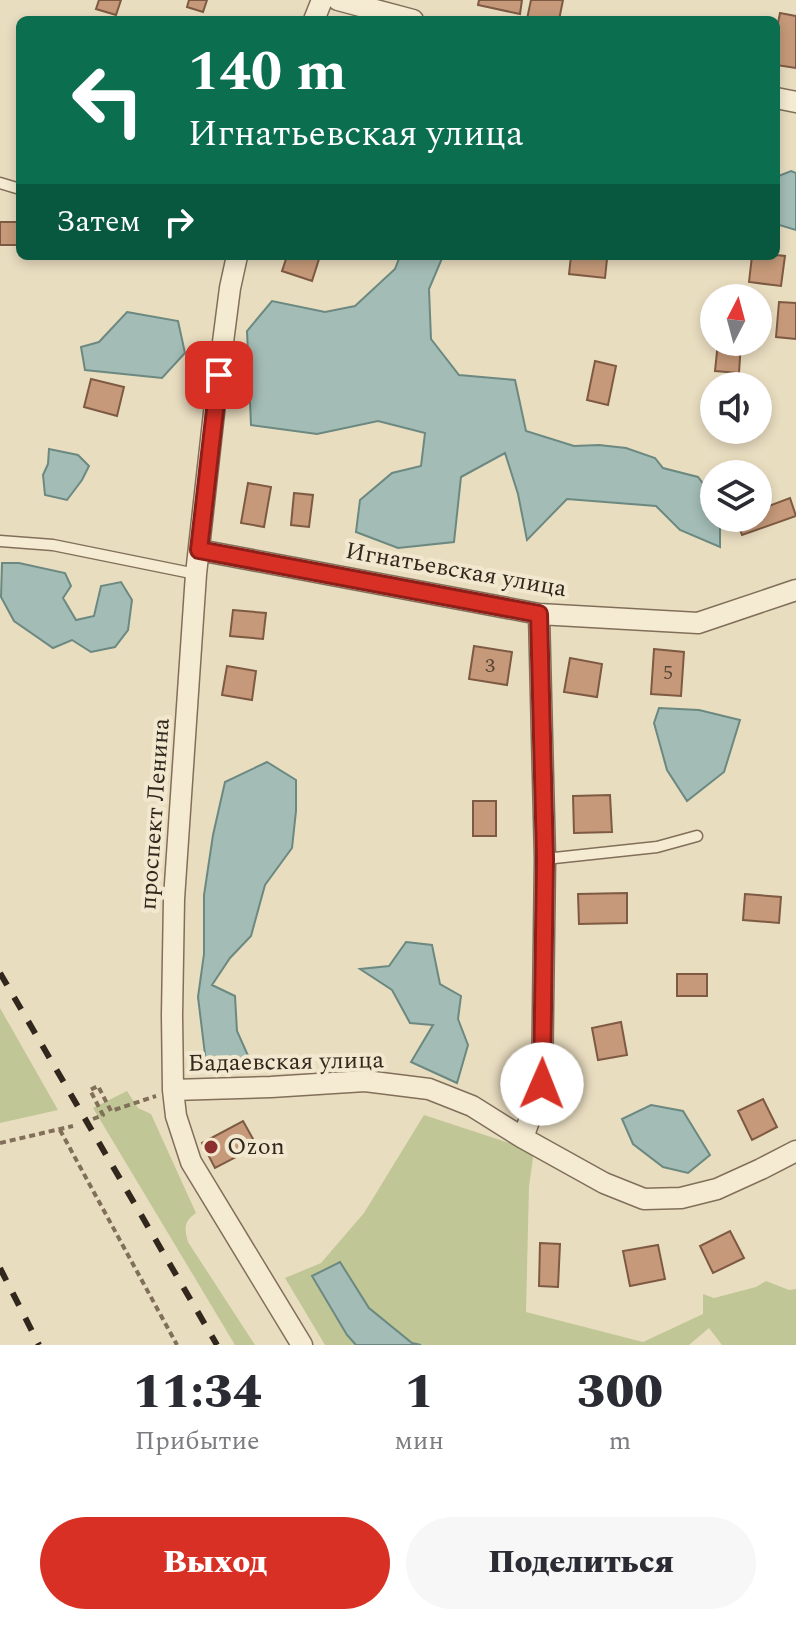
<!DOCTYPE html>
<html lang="ru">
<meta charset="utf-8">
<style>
:root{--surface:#fff;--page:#f7f7f7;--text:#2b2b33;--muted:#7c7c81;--accent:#d93025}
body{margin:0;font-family:Spectral,serif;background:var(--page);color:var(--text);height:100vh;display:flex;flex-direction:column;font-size:30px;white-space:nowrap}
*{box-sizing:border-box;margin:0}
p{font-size:26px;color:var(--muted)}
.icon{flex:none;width:44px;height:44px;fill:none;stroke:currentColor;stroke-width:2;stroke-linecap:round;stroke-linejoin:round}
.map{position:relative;height:1345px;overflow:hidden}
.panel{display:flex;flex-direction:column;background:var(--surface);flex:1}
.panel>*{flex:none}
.hud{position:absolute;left:16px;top:16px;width:764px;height:244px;border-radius:12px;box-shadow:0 4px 12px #0003;background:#0b6e4f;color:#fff;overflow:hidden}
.needle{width:52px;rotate:6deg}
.fabs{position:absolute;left:700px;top:284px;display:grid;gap:16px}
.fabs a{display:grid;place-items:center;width:72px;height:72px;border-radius:50%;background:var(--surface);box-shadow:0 4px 12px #0003;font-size:40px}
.pin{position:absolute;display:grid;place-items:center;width:68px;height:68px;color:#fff;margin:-34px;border-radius:16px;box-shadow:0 4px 12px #0006}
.me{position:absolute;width:88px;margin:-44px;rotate:1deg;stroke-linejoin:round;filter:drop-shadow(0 0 6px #0008)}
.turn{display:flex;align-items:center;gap:28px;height:168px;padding:0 40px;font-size:36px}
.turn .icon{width:104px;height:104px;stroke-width:2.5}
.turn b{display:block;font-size:56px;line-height:68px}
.then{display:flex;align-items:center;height:76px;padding:0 40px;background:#0003;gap:16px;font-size:30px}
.eta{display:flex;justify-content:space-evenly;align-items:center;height:136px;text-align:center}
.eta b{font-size:48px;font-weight:800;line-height:56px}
.primary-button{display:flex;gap:16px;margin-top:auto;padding:16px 40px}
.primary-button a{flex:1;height:92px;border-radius:48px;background:var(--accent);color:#fff;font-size:32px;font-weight:800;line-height:92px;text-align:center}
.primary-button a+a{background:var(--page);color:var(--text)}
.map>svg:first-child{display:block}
.green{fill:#c0c695}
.water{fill:#a3bcb5;stroke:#6b8981;stroke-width:2}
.building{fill:#c59979;stroke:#7e5a42;stroke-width:2}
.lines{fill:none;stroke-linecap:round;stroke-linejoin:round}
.service-casing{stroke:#816f5a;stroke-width:13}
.minor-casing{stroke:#816f5a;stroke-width:23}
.path{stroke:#816f5a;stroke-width:4;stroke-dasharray:6 4;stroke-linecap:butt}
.service{stroke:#f5ebd2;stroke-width:10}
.minor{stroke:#f5ebd2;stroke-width:20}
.rail{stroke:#32271d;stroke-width:6;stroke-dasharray:14 14;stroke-linecap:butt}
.route-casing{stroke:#8d1f18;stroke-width:20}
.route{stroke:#d93025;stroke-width:14}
.poi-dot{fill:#8b2f2f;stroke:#f2e8cf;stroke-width:3}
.labels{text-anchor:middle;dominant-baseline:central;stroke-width:8;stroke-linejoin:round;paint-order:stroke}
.number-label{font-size:20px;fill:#574434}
.street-label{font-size:24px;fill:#32271d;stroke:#f2e8cf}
.poi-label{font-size:24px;fill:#32271d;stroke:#f2e8cf;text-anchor:start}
</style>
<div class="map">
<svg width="796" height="1345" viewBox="0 0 796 1345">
<rect width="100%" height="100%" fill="#e9ddc0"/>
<!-- green -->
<path class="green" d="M0 1008 58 1110 0 1123Z
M127 1091 138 1108 151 1114 196 1213C184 1221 184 1228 188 1242L255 1345H235L93 1108Z
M424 1115 534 1151 529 1186 526 1312 643 1342 703 1314V1294L714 1298 756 1287 766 1281 789 1290 796 1289V1345H722L709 1328 689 1345H421L412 1343 369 1308 340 1262 313 1276 347 1334 356 1345H325L285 1278 321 1263 364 1213Z"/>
<!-- water -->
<path class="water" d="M791 171 796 173V230L776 224V177Z
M400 256H443L429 289 431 339 459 375 515 380 526 431 574 446 599 445 626 448 655 458 663 468 698 477 714 498V518H720V547L680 530 656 506 567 499 527 540 518 494 505 453 461 477 454 542 398 548 356 532 360 500 392 473 421 466 425 433 378 421 317 434 251 425 247 331 272 301 325 312 355 306 395 269Z
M127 312 178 321 185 353 162 378 85 370 81 347 99 342Z
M49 449 78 455 89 466 82 480 67 500 45 495 43 475 48 464Z
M2 563H19L65 573 71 586 63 598 76 620 94 616 101 586 121 582 132 600 128 630 115 647 91 652 72 640 53 648 14 621 1 597Z
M659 708 699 710 740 720 724 772 687 801 667 770 654 723Z
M267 762 296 780V811L292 848 265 885 251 936 230 958 212 985 235 996 237 1031 254 1069 207 1071 198 997 204 954V895L213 835 225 782Z
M406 942 432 945 440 984 461 996 458 1019 468 1045 457 1083 411 1062 433 1025 410 1023 392 990 360 969 389 966Z
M651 1105 683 1111 710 1155 688 1173 663 1167 633 1144 622 1119Z
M340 1262 369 1308 412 1343 421 1345H356L347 1335 312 1276Z"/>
<!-- building -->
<path class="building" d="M99 0H121L116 15 96 9Z
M189 0H207L203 12 187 7Z
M479 0H522L520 14 478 5Z
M531 0H563L559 20 527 19Z
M780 13 796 16V68L776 65V33Z
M0 222H20V245H0Z
M776 255 785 256 781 286 749 282 752 256Z
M287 256H311L319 259 312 281 282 271Z
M571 256 607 259 605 278 569 274Z
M779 302 796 303V339L776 337Z
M718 342H741L739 373 715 371Z
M595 361 616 366 608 405 587 400Z
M91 379 124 387 117 416 84 407Z
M248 483 271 487 264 527 241 523Z
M294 493 313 495 309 527 291 525Z
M790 498 796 516 742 535 736 518H758V510Z
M233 610 266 613 263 639 230 636Z
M474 646 512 652 507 685 469 679Z
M654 649 684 652 681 696 651 694Z
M570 658 602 664 597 697 564 692Z
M227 666 256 671 252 700 222 695Z
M610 795 612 832 574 833 573 796Z
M473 801H496V836H473Z
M627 893V923L579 924 578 894Z
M745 894 781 897 779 923 743 920Z
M677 974H707V996H677Z
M621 1022 627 1055 598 1060 592 1028Z
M763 1099 777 1127 752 1140 738 1111Z
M243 1121 257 1146 215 1168 202 1143Z
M730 1231 744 1258 713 1273 700 1246Z
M540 1243 560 1244 558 1287 539 1286Z
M658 1245 665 1279 630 1286 623 1251Z"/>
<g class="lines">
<defs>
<path id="service" d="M0 183 20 189
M0 541 53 545 196 574
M545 859 657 847 697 836"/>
<path id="minor" d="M338 0 413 20
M314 20 322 0
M776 98 796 102
M237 256 230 288 215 404 196 574 174 899 172 1015 173 1090 176 1116 191 1162 302 1345
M199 550 539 614 698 623 796 590
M173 1090 271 1087 365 1081 429 1089 472 1106 523 1138 604 1183 644 1199 681 1198 717 1189 761 1169 796 1151
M523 1138 542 1084 545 859 539 614"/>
</defs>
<!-- service casing -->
<use href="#service" class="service-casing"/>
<!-- minor casing -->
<use href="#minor" class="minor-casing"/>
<!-- path -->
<path class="path" d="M93 1119 103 1115 90 1090 98 1086 111 1111 156 1096
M60 1130 177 1345
M0 1143 73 1126"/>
<!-- service -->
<use href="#service" class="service"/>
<!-- minor -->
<use href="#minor" class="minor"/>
<!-- rail -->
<path class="rail" d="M0 973 217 1345
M0 1268 39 1345"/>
</g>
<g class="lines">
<defs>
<path id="route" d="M219 375 199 550 539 614 545 859 542 1084"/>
</defs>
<!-- route casing -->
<use href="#route" class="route-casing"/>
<!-- route -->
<use href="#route" class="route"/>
</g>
<!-- markers -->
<circle class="poi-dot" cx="211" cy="1147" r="8"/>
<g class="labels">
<!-- number labels -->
<g class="number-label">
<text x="490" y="666">3</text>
<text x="668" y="673">5</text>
</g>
<!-- street labels -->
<g class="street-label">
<text transform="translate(456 570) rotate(10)">Игнатьевская улица</text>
<text transform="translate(155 814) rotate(-86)">проспект Ленина</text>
<text transform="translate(286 1062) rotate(-1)">Бадаевская улица</text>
</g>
<!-- poi labels -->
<g class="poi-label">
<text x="227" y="1147">Ozon</text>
</g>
</g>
</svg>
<div class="fabs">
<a><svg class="needle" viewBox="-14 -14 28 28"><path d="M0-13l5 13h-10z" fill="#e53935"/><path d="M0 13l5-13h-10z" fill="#7c7c81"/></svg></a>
<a><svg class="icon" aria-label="sound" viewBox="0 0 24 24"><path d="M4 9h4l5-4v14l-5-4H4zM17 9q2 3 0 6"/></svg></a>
<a><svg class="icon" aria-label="layers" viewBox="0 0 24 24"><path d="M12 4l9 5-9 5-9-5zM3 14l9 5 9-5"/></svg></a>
</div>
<div class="pin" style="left:219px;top:375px;background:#d93025"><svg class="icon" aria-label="arrive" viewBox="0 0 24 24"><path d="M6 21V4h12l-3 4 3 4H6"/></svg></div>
<svg class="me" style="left:542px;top:1084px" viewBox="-20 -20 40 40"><circle r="19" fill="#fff"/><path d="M0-13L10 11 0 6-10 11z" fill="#d93025"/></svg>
<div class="hud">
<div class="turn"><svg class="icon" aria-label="left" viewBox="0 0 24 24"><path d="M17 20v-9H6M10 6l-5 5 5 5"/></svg><div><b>140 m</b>Игнатьевская улица</div></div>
<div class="then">Затем<svg class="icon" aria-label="right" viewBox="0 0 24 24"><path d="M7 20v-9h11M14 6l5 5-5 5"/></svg></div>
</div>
</div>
<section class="panel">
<div class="eta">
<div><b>11:34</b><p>Прибытие</p></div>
<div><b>1</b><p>мин</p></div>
<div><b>300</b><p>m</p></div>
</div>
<div class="primary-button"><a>Выход</a><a>Поделиться</a></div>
</section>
